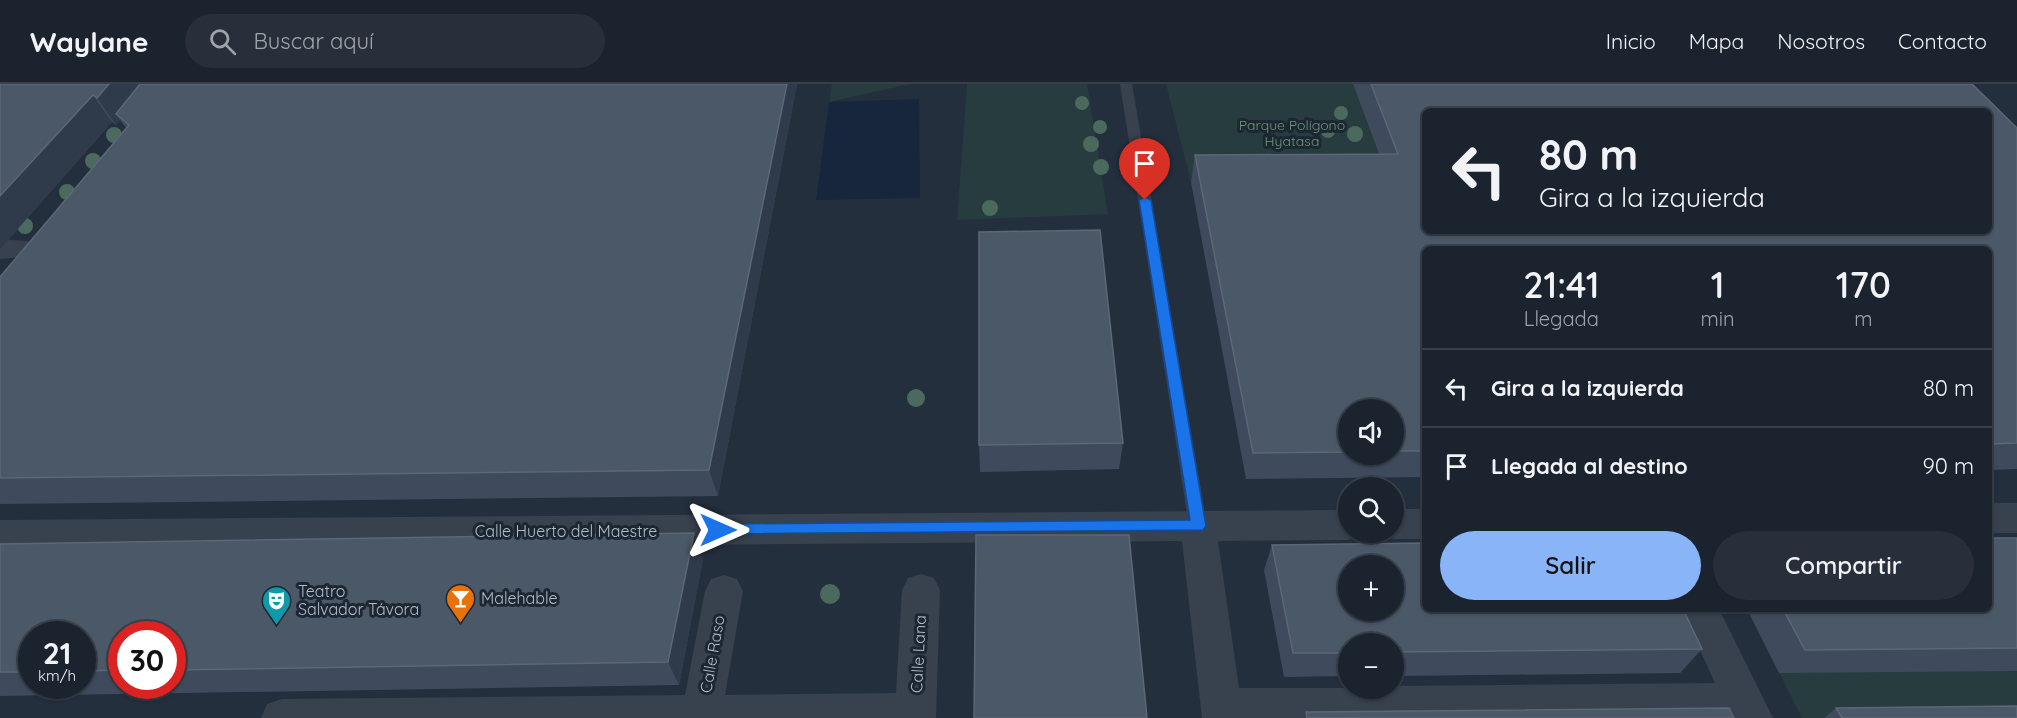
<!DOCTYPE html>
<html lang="es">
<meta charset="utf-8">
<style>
:root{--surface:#1b232e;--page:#282f3a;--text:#f1f3f6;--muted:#a0a4aa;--line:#39404a;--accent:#8ab4f8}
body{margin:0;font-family:Quicksand,sans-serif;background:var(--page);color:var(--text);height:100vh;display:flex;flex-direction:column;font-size:22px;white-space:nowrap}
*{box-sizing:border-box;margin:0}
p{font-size:20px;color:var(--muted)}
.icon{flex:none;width:33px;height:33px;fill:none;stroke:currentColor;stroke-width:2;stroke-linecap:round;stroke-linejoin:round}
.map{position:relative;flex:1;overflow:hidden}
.side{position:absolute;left:1422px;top:162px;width:570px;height:366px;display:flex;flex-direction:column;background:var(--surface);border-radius:9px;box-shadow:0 2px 4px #0004,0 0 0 2px var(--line)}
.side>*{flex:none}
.top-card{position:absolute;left:1422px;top:24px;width:570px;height:126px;border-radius:9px;box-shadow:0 2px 4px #0004,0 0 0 2px var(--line);background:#1b232e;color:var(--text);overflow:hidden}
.tools{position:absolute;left:1338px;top:315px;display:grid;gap:12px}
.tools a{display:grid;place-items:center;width:66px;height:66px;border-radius:50%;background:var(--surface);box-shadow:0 2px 4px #0004,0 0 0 2px var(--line);font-size:30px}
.speed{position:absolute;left:18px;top:537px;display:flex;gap:12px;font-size:30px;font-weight:700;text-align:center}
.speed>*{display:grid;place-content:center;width:78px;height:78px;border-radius:50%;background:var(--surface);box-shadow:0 2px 4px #0004,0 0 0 2px var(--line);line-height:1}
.speed small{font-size:15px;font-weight:400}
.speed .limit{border:9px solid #d22;background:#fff;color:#111}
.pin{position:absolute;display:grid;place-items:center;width:51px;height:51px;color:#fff;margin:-62px -26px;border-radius:50% 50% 50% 0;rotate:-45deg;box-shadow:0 0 6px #0007}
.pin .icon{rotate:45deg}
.me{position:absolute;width:66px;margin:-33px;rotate:90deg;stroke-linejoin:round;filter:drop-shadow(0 0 4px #0008)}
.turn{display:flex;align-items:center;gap:21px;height:126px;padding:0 18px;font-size:27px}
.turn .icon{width:78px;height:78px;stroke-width:2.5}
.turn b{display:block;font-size:42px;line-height:51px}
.eta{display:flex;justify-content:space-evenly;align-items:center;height:102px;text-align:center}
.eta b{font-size:36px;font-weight:600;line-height:42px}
.cta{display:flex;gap:12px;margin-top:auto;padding:12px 18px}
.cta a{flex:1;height:69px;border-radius:36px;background:var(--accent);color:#111;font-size:24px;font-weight:600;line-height:69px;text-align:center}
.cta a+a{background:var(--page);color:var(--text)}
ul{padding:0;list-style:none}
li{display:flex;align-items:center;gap:18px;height:78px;padding:0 18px;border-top:2px solid var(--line)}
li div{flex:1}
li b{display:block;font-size:22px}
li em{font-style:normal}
header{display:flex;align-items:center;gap:36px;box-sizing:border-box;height:84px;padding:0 30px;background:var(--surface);border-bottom:2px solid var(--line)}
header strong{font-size:28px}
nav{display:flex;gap:33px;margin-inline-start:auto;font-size:21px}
.search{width:420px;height:54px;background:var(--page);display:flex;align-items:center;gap:15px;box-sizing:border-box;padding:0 21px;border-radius:33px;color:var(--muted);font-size:22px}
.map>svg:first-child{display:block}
.green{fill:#263c3f}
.water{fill:#17263c}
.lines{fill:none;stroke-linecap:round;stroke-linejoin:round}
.lane{fill:#38414e;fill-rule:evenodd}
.street{fill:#38414e;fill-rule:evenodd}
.tree{fill:#4b6a5d}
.wall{fill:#3f4b5c;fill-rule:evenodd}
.shaded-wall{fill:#2f3b4b}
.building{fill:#4b5868;stroke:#5c6777;stroke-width:1.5;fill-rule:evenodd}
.route{fill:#1a73e8;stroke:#114b97;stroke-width:1.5}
.labels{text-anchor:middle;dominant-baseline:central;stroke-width:6;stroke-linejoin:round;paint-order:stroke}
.far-park-label{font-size:14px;fill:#6b9a76;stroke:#1d2633}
.street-label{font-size:16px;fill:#b4bcc9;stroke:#1d2633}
.poi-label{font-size:16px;fill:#b4bcc9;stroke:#1d2633;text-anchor:start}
</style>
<header>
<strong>Waylane</strong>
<div class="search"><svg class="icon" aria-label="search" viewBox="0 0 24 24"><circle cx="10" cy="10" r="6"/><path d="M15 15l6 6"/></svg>Buscar aquí</div>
<nav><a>Inicio</a><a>Mapa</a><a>Nosotros</a><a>Contacto</a></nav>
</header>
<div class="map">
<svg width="2017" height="634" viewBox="0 0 2017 634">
<rect width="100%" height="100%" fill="#242f3e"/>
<!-- green -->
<path class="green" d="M832 0H910L829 18Z
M967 0H1087L1108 130 957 136Z
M1166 0H1353L1389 97 1191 98Z
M2017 479V634H1802L1747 525H1989Z"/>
<!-- water -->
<path class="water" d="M919 15 920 114 816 116 829 18Z"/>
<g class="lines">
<!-- lane -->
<path class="lane" d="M1120 0H1132L1207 442 1204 447 1198 449 1192 447 1189 442Z"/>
<!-- street -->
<path class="street" d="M0 155 37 158 42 165 37 172 0 175Z
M1989 419H2017V449H1989Z
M1394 425H1425V455H1394L1381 451 1380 448H1394Z
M1348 426V448H1362L1348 456 1218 457 1239 604H1394V602L1715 599 1681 525H1719L1773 634H1202L1182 457 0 466V436Z
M921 490 934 494 940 506 936 634H261L267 620 282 615 685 611 705 507 711 495 724 491 737 495 743 507 725 611 896 609 902 506 908 494Z"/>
</g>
<!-- trees -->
<g class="tree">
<circle cx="1082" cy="19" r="7"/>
<circle cx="1341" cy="29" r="7"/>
<circle cx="1100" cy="43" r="7"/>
<circle cx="1328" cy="47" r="7"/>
<circle cx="1355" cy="50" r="8"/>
<circle cx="114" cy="51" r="8"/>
<circle cx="1091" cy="60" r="8"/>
<circle cx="93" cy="77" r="8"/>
<circle cx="1101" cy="83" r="8"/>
<circle cx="67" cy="108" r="8"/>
<circle cx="990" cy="124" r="8"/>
<circle cx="25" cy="142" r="8"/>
<circle cx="916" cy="314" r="9"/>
<circle cx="830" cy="510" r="10"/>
</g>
<!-- wall -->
<path class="wall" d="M0 0H797L718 412 0 420V193L126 44 120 36 116 41 112 38 0 165Z
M1353 0H1972L2017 44V385L1989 386V165H1425V393L1246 395 1191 98 1195 71 1379 70ZM1348 326H1394V370H1348Z
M1123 359 1119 385 980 388 979 361Z
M2017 454V587L1779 589 1747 525H1989Z
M0 460 703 475 679 601 0 612ZM32 550H82V602H32ZM122 550H172V602H122Z
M1272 461 1702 565 1680 589 1394 592V560H1348V592L1284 593 1264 486Z
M1836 624 2017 634H1824Z"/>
<!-- shaded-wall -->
<path class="shaded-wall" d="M109 0H151L116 30 120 36 116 41 97 14Z
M787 0H797L718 412 709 386Z
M93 11 112 38 0 165V112Z
M694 449 703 475 679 601 668 578Z"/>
<!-- building -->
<path class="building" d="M0 0H109L97 14 93 11 0 112Z
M140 0H787L709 386 0 394V193L129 41 116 30Z
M1371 0H1972L2017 44V359L1989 360V165H1425V367H1394V326H1348V368L1253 369 1195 71 1398 70ZM1425 27H1989V147H1425Z
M1100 146 1123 359 979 361V148Z
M694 449 668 578 172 586V550H122V586L82 587V550H32V588H0V460Z
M976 451H1129L1147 634H974Z
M1989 454H2017V564L1805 566 1783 525H1989Z
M1425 459V525H1683L1702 565 1394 568V560H1348V569H1293L1272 461ZM1348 482H1394V526H1348Z
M2017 622V634H1842L1836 624Z
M1729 624 1734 634H1307L1306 628Z"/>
<!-- route -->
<path class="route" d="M1145 113 1151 116 1206 442 1203 446 712 450 710 446 718 440 1190 436 1139 116Z"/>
<!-- icons -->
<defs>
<symbol id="bar-pin" viewBox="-11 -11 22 30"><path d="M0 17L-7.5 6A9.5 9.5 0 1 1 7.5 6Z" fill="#e8710a" stroke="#1d2633"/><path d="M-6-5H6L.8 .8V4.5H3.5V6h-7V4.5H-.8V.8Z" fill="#fff"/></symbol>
<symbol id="theatre-pin" viewBox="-11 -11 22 30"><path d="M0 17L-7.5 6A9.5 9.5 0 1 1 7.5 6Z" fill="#0f9aa8" stroke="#1d2633"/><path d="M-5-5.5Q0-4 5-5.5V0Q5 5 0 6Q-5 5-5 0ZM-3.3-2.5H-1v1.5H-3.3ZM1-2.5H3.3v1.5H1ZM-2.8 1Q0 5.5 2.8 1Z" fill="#fff"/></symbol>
</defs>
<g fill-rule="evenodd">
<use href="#bar-pin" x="444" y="498" width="33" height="45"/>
<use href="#theatre-pin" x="260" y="500" width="33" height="45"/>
</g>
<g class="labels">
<!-- far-park labels -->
<g class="far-park-label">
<text x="1292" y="41">Parque Polígono<tspan x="1292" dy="16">Hyatasa</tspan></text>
</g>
<!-- street labels -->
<g class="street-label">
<text x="566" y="447">Calle Huerto del Maestre</text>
<text transform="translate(712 570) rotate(-80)">Calle Raso</text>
<text transform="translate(918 570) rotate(-87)">Calle Lana</text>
</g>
<!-- poi labels -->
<g class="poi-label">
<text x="298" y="507">Teatro<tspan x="298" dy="18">Salvador Távora</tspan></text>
<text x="481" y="514">Malehable</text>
</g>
</g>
</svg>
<div class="tools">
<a><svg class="icon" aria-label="sound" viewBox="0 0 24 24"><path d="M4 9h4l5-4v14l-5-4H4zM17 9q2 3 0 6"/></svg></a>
<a><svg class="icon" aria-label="search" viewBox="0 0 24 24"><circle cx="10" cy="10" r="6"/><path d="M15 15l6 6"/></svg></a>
<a>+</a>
<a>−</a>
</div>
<div class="speed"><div>21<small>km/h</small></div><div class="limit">30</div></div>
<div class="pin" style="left:1145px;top:116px;background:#d93025"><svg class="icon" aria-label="arrive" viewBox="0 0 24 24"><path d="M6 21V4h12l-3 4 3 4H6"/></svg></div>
<svg class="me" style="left:718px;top:446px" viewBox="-20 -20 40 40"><path d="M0-17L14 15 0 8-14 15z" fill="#1a73e8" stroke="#fff" stroke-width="4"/></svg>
<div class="top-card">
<div class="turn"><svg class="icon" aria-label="left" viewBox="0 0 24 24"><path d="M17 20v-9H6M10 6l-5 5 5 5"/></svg><div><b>80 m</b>Gira a la izquierda</div></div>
</div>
<section class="side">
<div class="eta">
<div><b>21:41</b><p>Llegada</p></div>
<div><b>1</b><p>min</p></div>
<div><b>170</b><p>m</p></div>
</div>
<ul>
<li><svg class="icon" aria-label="left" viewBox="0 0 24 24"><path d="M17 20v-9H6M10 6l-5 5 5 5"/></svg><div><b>Gira a la izquierda</b></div><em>80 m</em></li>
<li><svg class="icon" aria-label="arrive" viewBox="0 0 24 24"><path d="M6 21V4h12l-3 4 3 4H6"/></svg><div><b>Llegada al destino</b></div><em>90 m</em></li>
</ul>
<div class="cta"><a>Salir</a><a>Compartir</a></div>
</section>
</div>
